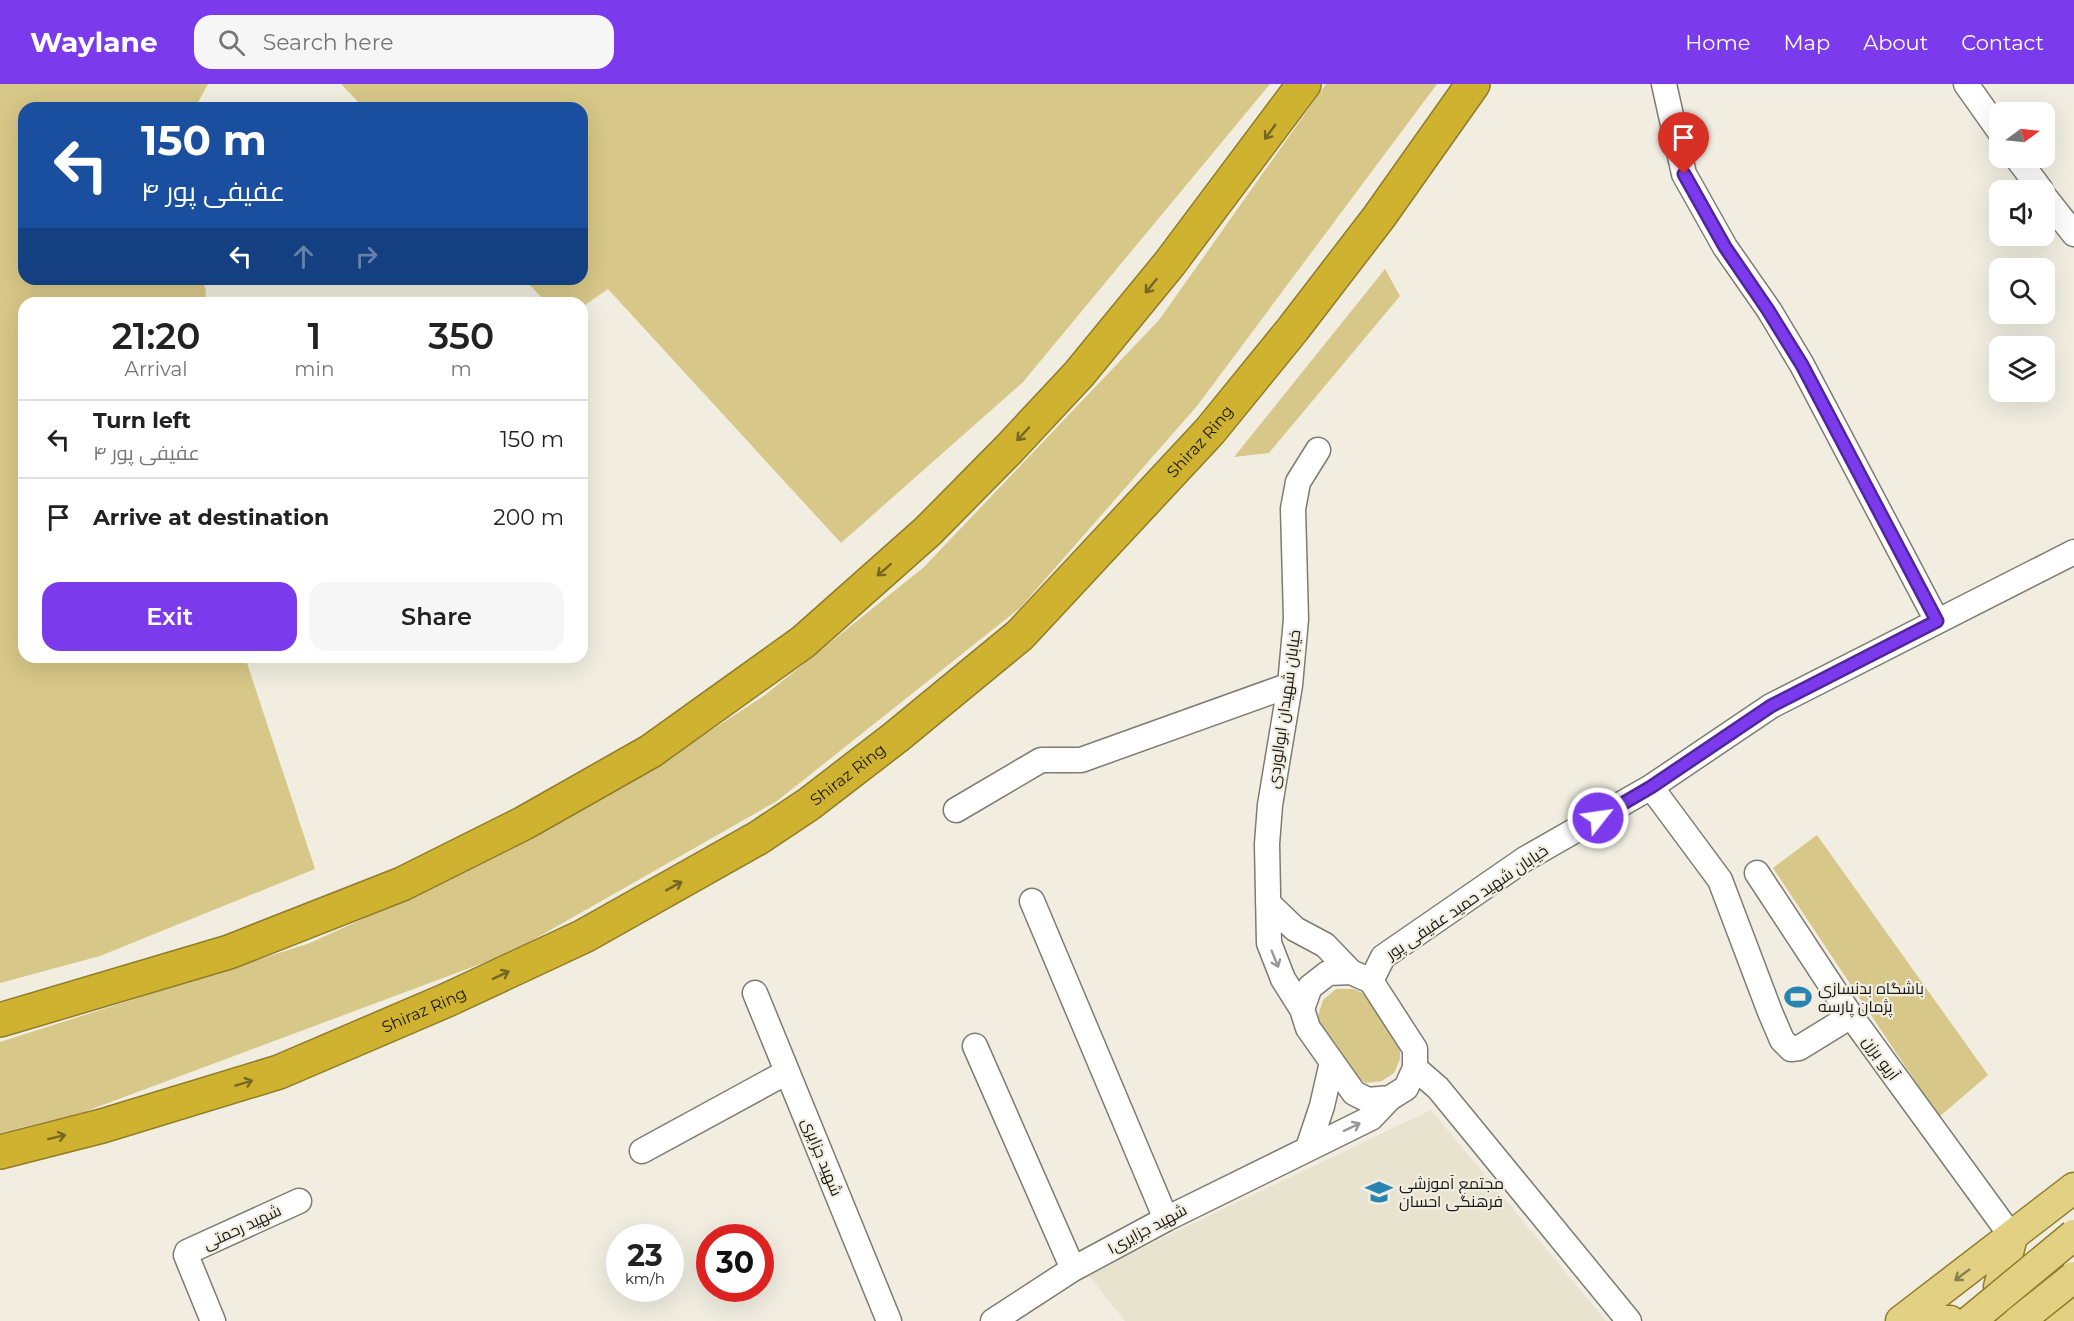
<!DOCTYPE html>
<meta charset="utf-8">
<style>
:root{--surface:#fff;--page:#f6f6f6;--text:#222;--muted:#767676;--line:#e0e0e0;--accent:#7c3aed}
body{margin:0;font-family:Montserrat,Cairo,sans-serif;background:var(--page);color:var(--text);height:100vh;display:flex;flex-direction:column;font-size:22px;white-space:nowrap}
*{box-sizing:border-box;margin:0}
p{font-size:20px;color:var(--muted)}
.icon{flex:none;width:33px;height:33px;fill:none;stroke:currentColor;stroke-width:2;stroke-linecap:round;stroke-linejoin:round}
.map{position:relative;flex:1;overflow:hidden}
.panel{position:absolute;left:18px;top:213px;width:570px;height:366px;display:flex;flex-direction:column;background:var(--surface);border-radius:18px;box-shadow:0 6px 24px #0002}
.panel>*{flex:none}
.hud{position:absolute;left:18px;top:18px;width:570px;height:183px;border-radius:18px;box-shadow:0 6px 24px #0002;background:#1a4fa0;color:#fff;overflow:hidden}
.needle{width:39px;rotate:75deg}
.controls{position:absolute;left:1989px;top:18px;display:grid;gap:12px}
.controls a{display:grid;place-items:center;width:66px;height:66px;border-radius:12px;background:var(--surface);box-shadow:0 6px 24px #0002;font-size:30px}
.speed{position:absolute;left:606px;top:1140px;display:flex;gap:12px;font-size:30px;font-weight:700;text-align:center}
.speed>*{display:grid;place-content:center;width:78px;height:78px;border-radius:50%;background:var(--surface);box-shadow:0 6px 24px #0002;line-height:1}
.speed small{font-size:15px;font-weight:400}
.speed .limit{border:9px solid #d22;background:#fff;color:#111}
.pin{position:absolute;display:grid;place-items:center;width:51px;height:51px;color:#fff;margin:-62px -26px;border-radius:50% 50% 50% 0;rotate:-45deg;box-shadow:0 0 6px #0007}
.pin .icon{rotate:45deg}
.me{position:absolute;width:66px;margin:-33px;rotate:60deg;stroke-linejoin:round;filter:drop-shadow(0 0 4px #0008)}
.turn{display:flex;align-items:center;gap:21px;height:126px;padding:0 24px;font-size:27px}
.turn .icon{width:78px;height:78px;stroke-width:2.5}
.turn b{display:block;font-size:42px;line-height:51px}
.lanes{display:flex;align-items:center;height:57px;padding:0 24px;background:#0003;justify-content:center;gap:30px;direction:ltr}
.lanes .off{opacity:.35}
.eta{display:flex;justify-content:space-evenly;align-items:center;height:102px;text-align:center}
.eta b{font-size:36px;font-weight:600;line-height:42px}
.primary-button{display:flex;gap:12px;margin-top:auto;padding:12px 24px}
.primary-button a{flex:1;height:69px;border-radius:18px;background:var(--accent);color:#fff;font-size:24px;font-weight:600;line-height:69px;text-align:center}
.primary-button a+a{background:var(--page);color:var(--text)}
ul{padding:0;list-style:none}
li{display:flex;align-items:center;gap:18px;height:78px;padding:0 24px;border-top:2px solid var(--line)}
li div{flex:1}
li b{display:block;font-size:22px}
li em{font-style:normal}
header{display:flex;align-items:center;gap:36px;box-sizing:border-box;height:84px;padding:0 30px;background:var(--accent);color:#fff}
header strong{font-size:28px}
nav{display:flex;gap:33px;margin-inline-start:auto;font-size:21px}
.search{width:420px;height:54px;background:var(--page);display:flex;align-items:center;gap:15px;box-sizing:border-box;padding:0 21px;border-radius:18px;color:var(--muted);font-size:22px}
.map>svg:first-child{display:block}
.built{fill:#e8e3cf}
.green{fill:#d7c788}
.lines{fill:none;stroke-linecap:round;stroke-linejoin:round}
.minor-casing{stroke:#7e7c71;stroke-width:27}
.major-casing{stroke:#907c27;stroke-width:33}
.highway-casing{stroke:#907c27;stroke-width:36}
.minor{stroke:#fff;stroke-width:24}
.major{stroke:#e3d183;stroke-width:30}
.highway{stroke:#d0b231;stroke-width:33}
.major-bridge-casing{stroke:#907c27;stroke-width:33;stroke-linecap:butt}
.major-bridge{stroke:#e3d183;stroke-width:30}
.oneway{stroke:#756623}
.oneway2{stroke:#989896}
.oneway3{stroke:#897e52}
.route-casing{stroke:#51269a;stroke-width:15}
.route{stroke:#7c3aed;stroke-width:10}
.labels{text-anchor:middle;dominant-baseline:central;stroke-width:4.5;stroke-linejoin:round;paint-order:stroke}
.street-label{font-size:16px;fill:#1a1915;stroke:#f1eee1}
.poi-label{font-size:16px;fill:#1a1915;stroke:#f1eee1;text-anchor:start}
</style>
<header>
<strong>Waylane</strong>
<div class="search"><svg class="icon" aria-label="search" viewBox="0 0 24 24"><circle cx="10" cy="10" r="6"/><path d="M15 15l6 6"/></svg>Search here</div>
<nav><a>Home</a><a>Map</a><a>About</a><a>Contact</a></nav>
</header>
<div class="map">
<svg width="2074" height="1237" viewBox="0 0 2074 1237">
<rect width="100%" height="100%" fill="#f1eee1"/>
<!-- built -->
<path class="built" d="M1431 1026 1606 1237H1125L1087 1190Z"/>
<!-- green -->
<path class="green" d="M0 0H208L195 24H24V195H202L206 206 205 219H24V573H245L315 785 100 872 0 899Z
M341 0H1270L1023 298 841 459 608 205 582 223V219H547L524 195H582V24H364Z
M1326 0H1437L1197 322 1020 524 777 717 510 869 84 1028 0 1049V958L310 859 454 793 629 700 765 611 924 483 1159 236Z
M1385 185 1400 212 1269 369 1234 373Z
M1817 751 1988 991 1939 1033 1773 784Z
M1336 905H1353L1368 911 1400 961V975L1394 989 1382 997 1366 999 1356 993 1322 946 1318 932 1323 916Z"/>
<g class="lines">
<defs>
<path id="minor" d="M1664 0 1684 90 1725 163 1769 226 1802 281 1937 537
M1966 0 2000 48
M2017 74 2041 106
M2044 112 2074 150
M1651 703 1720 796 1770 928 1782 956 1791 965 1799 964 1851 932
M956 726 1041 676H1081L1290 601
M1757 789 1851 932 2012 1153
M1032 817 1166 1135
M1268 819 1295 845 1325 861 1351 888
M1351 888 1371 897 1415 965V984L1406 1004 1390 1014 1368 1016 1354 1009 1308 944 1302 925 1310 903 1328 889Z
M1371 897 1383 873 1525 775 1651 703 1771 622 2074 468
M755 909 889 1237
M1302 925 1283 895 1269 859 1267 760 1270 721 1290 601 1296 535 1293 425 1298 398 1318 366
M975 962 1073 1185
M1415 984 1438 1004 1629 1237
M1308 1064 1322 1022 1332 978
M642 1067 787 988
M213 1237 186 1171 187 1168 299 1117
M993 1237 1073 1185 1166 1135 1371 1034 1390 1014"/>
<path id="major" d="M2012 1153 1999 1203 2004 1221 2010 1230 2023 1237 2074 1227
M1901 1237 2074 1104
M1939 1237H1950"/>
<g id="highway">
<path d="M0 936 229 868 402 800 524 739 651 667 803 558 928 447 1009 365 1079 290 1170 179 1304 0"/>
<path id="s1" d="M0 1068 102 1042 279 988 447 916 584 852 758 754 809 720 896 653 1020 551 1210 347 1293 245 1379 133 1473 0"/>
</g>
</defs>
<!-- minor casing -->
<use href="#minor" class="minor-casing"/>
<!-- major casing -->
<use href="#major" class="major-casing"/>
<!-- highway casing -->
<use href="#highway" class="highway-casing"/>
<!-- minor -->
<use href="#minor" class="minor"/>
<!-- major -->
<use href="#major" class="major"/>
<!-- highway -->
<use href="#highway" class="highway"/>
<defs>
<path id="major-bridge" d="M1970 1237 2074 1151
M2019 1237 2074 1193"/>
</defs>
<!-- major-bridge casing -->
<use href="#major-bridge" class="major-bridge-casing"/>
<!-- major-bridge -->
<use href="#major-bridge" class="major-bridge"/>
</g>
<!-- one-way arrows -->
<defs><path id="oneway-shaft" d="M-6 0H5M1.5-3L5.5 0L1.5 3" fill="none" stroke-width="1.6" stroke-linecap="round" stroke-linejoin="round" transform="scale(1.5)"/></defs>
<g class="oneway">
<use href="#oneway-shaft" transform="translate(1270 48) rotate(126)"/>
<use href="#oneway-shaft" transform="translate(1151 202) rotate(129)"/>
<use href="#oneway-shaft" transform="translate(1023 350) rotate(133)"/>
<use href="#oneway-shaft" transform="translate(884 486) rotate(139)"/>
<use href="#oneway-shaft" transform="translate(674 802) rotate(-29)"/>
<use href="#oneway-shaft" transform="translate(501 891) rotate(-25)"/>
<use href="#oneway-shaft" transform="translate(244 999) rotate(-17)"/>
<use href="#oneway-shaft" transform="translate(57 1053) rotate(-14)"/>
</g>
<g class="oneway2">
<use href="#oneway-shaft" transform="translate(1275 875) rotate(68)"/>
<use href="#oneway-shaft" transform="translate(1352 1043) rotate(-25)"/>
</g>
<use class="oneway3" href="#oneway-shaft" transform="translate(1962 1191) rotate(143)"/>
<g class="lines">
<defs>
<path id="route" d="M1598 734 1651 703 1771 622 1937 537 1802 281 1768 226 1725 163 1684 90"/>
</defs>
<!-- route casing -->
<use href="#route" class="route-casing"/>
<!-- route -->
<use href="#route" class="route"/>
</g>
<!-- icons -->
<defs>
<symbol id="stadium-bare" viewBox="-9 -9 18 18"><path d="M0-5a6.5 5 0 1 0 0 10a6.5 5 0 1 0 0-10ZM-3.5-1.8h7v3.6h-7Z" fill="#2a84b2" stroke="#f1eee1" stroke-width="2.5" paint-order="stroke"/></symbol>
<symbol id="school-bare" viewBox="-9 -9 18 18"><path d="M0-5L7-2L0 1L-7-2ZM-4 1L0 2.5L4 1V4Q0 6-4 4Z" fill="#2a84b2" stroke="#f1eee1" stroke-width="2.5" paint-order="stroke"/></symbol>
</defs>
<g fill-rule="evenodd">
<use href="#stadium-bare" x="1779" y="894" width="38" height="38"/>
<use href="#school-bare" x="1360" y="1089" width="38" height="38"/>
</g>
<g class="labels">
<!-- street labels -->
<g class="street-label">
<text stroke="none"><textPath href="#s1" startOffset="1420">Shiraz Ring</textPath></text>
<text transform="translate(1284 625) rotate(-82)">خیابان شهیدان ابوالوردی</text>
<text stroke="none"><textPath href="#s1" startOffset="934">Shiraz Ring</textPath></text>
<text transform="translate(1467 818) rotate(-34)">خیابان شهید حمید عفیفی پور</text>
<text stroke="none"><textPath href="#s1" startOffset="448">Shiraz Ring</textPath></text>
<text transform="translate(1881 974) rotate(54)">آریو برزن</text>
<text transform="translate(822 1073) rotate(68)">شهید جزایری</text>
<text transform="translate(242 1143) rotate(-25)">شهید رحمتی</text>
<text transform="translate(1147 1145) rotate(-28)">شهید جزایری۱</text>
</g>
<!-- poi labels -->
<g class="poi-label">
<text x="1818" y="904">باشگاه بدنسازی<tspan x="1818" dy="18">پژمان پارسه</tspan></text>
<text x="1399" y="1099">مجتمع آموزشی<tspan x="1399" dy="18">فرهنگی احسان</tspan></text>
</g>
</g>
</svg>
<div class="controls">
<a><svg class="needle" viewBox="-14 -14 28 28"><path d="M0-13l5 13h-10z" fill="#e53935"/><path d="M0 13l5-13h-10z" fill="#767676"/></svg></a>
<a><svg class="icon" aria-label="sound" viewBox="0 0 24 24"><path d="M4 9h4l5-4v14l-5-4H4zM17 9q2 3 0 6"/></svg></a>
<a><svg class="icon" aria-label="search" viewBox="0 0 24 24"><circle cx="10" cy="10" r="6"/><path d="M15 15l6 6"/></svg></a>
<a><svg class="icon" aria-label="layers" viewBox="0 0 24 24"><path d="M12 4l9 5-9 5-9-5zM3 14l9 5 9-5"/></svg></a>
</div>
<div class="speed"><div>23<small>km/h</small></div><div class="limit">30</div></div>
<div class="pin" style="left:1684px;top:90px;background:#d93025"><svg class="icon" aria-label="arrive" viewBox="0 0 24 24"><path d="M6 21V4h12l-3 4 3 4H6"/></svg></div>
<svg class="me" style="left:1598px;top:734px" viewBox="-20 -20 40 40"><circle r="17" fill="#7c3aed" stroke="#fff" stroke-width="3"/><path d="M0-11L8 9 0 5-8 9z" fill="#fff"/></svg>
<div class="hud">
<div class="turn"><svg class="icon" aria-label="left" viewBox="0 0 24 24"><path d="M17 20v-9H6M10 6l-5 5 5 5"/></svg><div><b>150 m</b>عفیفی پور ۴</div></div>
<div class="lanes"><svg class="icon" aria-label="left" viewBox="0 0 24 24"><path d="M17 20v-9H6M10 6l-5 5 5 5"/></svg><svg class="icon off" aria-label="ahead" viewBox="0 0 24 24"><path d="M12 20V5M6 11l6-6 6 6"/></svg><svg class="icon off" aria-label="right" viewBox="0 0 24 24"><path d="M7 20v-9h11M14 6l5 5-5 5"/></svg></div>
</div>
<section class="panel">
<div class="eta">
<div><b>21:20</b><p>Arrival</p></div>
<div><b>1</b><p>min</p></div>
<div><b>350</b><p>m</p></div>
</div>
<ul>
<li><svg class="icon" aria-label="left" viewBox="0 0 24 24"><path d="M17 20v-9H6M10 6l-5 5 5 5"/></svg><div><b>Turn left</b><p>عفیفی پور ۴</p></div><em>150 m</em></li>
<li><svg class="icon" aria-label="arrive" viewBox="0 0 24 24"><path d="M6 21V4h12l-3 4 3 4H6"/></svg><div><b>Arrive at destination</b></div><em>200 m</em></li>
</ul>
<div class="primary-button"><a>Exit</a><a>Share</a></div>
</section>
</div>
